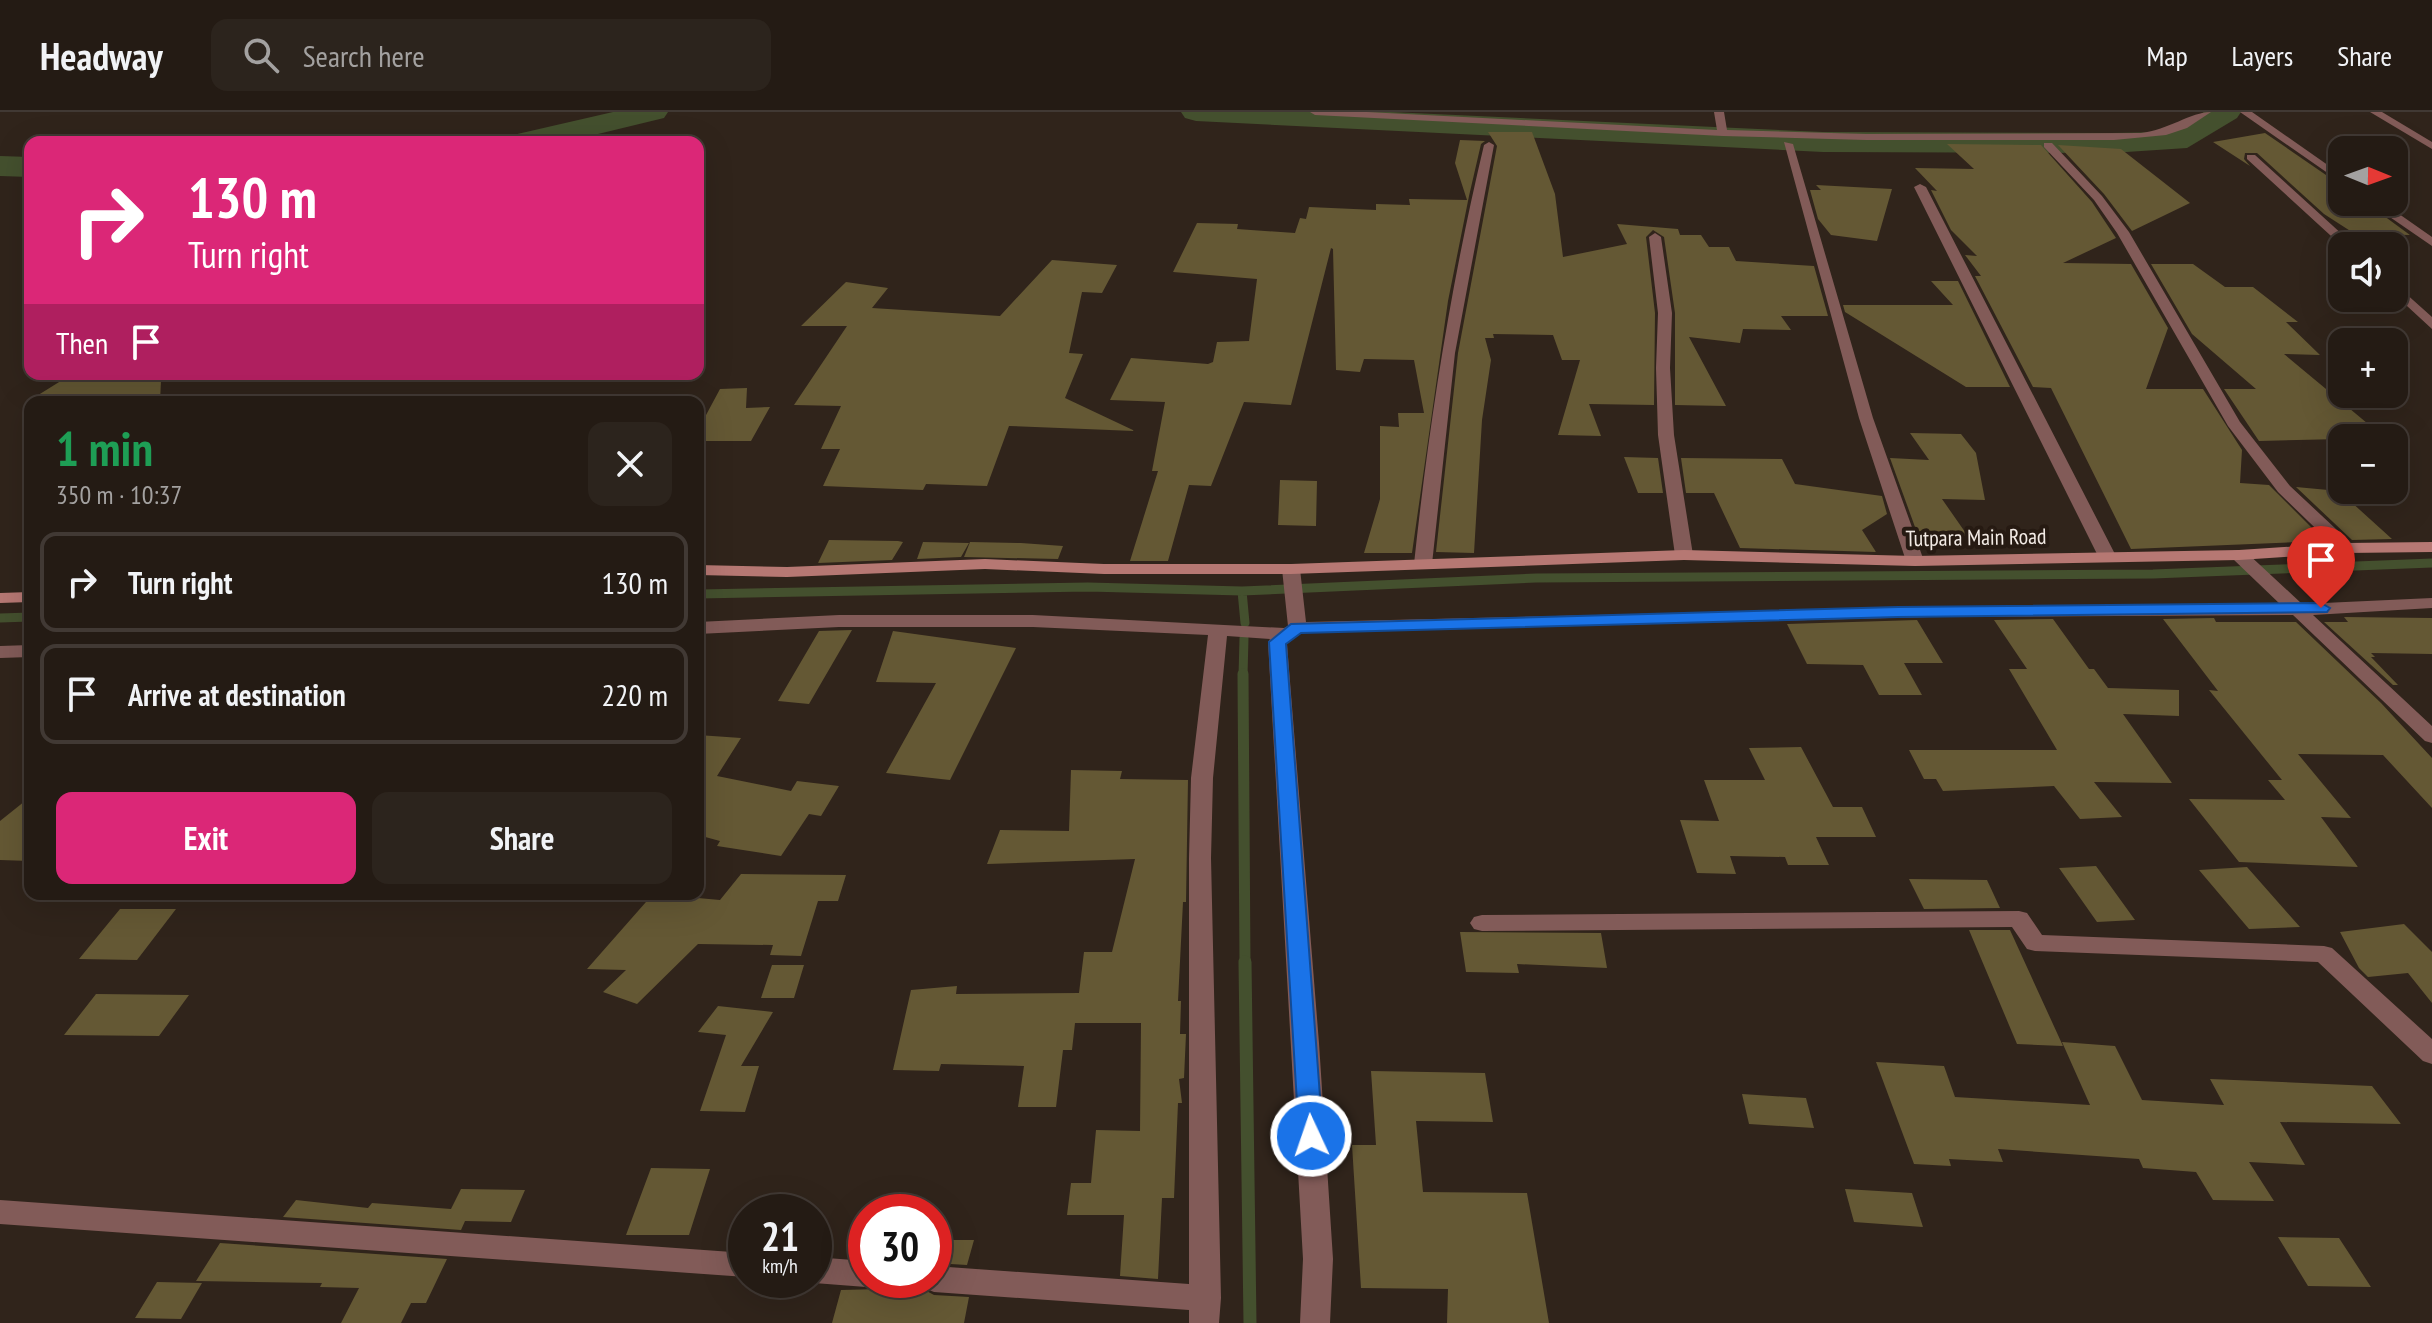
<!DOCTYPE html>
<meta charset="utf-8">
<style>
:root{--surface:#241b14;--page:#2c241d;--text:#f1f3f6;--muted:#a3a1a0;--line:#413934;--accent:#db2777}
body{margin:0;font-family:"PT Sans Narrow",sans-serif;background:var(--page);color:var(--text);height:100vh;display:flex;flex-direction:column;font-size:30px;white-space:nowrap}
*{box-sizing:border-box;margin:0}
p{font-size:26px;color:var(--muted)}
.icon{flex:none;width:44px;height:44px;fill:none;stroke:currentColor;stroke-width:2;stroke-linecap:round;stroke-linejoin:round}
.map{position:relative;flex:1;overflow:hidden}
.panel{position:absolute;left:24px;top:284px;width:680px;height:504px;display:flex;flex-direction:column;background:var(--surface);border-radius:16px;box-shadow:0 8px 32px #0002,0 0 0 2px var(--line)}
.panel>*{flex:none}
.guide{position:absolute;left:24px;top:24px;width:680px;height:244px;border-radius:16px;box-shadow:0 8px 32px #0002,0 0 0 2px var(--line);background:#db2777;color:#fff;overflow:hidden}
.needle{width:52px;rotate:91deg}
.tools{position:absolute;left:2328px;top:24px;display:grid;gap:16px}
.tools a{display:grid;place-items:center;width:80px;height:80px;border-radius:16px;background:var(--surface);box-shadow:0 8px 32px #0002,0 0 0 2px var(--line);font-size:40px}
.speed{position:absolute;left:728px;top:1082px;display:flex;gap:16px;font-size:40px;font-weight:700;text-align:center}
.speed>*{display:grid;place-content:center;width:104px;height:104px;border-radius:50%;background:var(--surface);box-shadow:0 8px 32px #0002,0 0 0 2px var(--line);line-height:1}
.speed small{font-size:20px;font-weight:400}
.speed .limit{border:12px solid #d22;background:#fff;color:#111}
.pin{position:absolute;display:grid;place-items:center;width:68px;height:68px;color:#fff;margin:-82px -34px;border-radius:50% 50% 50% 0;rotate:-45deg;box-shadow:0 0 8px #0007}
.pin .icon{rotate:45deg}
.me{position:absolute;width:88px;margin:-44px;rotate:357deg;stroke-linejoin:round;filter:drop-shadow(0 0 6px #0008)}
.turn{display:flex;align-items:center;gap:28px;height:168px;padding:0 32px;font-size:36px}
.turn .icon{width:104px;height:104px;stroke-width:2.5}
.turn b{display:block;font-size:56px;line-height:68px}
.then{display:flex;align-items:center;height:76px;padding:0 32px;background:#0003;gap:16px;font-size:30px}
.round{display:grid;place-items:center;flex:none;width:84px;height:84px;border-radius:16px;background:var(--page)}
.summary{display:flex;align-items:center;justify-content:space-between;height:136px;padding:0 32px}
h1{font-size:48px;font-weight:600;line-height:60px;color:#1e9e55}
.action{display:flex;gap:16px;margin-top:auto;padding:16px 32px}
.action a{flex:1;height:92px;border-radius:16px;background:var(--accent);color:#fff;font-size:32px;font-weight:600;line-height:92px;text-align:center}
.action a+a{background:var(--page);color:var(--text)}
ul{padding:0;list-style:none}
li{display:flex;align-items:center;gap:24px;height:100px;margin:0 16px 12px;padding:0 16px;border:4px solid var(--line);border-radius:16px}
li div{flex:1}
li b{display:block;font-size:30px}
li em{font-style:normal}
header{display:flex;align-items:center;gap:48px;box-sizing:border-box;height:112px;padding:0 40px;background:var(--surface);border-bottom:2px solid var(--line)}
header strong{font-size:38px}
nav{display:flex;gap:44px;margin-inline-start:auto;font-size:28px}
.search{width:560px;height:72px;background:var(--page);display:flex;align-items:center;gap:20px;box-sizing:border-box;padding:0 28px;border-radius:16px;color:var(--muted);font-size:30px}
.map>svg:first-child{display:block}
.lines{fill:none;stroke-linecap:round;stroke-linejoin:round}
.stream-far2{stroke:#44502e;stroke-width:9}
.stream-far1{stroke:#44502e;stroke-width:11}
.stream{stroke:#44502e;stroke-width:13}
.river{fill:#44502e;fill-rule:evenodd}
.building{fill:#645834}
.street{fill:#825b58;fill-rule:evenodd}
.secondary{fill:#b67873;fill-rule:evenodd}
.route{fill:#1a73e8;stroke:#114b97;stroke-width:2}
.labels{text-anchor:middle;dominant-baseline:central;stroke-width:8;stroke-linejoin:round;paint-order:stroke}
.street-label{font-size:22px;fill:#f2eae4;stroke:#261a12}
</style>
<header>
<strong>Headway</strong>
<div class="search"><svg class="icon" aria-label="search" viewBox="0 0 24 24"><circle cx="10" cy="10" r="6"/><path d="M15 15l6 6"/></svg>Search here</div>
<nav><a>Map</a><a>Layers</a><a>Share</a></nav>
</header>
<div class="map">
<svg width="2432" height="1211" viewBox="0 0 2432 1211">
<rect width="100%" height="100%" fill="#30241b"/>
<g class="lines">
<!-- stream-far2 -->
<path class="stream-far2" d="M1242 479 1245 511
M698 482 1088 475 1242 479 1536 466 2153 462 2432 451
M0 506 30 505
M1243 564 1244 526"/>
<!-- stream-far1 -->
<path class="stream-far1" d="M1243 562 1245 852"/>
<!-- stream -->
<path class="stream" d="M1245 850 1250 1211"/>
<!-- river -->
<path class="river" d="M613 0H668L664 6 565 30H508L513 23Z
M1181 0H1391L1823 20 2111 21 2169 20 2204 0H2241L2237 6 2187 36 2111 41 1823 40 1196 9 1185 6Z
M0 44 30 45V65L0 64Z"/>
</g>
<!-- building -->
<path class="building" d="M1488 20H1532L1555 82 1563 145 1627 132 1617 112 1678 117 1680 123H1701L1709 135H1729L1736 149 1814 154 1828 204H1781L1791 218 1743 217 1740 231 1689 225 1726 294 1675 293V201L1664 125 1653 118 1646 125 1655 201 1654 293 1589 292 1601 324 1558 323 1580 248H1562L1553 223 1493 222 1494 226H1485L1491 248 1482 308 1474 441 1436 440 1458 241 1497 34Z
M2265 21 2342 74V90H2365L2410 123 2355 122 2324 102 2257 41H2245L2244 47 2250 54 2213 30Z
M1460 28 1485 29 1481 32 1469 84 1448 189 1412 441H1364L1380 387V314L1399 315 1398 301H1424L1414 248 1364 247 1360 260 1336 258 1333 137 1331 136 1291 293 1244 290 1211 374 1189 373 1168 449H1130L1158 359H1152L1165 290 1110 288 1131 246 1208 252 1213 250 1217 230 1249 229 1257 167 1173 160 1197 111 1238 112 1237 117 1295 121 1300 106 1306 107 1309 95 1376 98V92L1410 93 1409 87 1467 88 1455 51Z
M1947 32 2041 33 2092 90 2116 126 2063 151 2131 152 2168 216 2146 277H2203L2242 338 2240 371 2269 373 2325 429 2131 437 2051 276 2033 275 1975 164H1981L1965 143 1977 144 1951 118 1931 78 1937 79 1915 56 1974 57Z
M2058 33 2121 37 2190 91 2132 119 2104 82Z
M1816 73 1892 77 1877 129 1831 123 1818 107 1810 78H1821Z
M1052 148 1117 153 1102 181 1082 180 1069 241 1083 242 1065 286 1135 319 1009 314 987 374 926 372 923 378 823 374 840 337H821L841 294 794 293 847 214H801L846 170 888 176 872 196 1000 204Z
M2151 152H2193L2225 175H2253L2298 210H2286L2320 243 2284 242 2385 326 2259 329 2224 277H2256L2192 222Z
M1931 169H1958L2010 275H1966L1845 200 1843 193H1953Z
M72 262 161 269 160 290H76L35 285Z
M747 276 746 296 770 295 751 329H698V318L720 277Z
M1910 321 1961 322 1976 341 1985 388 1942 387 1972 430 1924 429 1915 415 1890 346 1929 348Z
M1624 345 1658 346 1663 381H1638Z
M1681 346 1782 347 1795 372 1882 384 1887 402 1862 418 1876 440 1740 436 1714 381H1686Z
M1280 368 1317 369 1316 414 1278 413Z
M2296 375 2339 379 2392 427 2352 428Z
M829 428 898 429 903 430 892 448 818 451Z
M923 430 969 431 961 445 917 447Z
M970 430 1021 431 1063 434 1058 447 964 445Z
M2344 505 2432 506V542L2371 541 2375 545H2371L2398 573H2393L2324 510H2348Z
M2214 506 2216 510H2296L2381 591 2432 646V696L2383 643 2298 642 2351 706 2321 705 2358 755 2239 750 2189 687 2285 688 2268 668H2282L2209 578 2218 579 2163 507Z
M2053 507 2089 557H2094L2108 576 2179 578V604L2123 602 2172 671 2094 670 2122 705 2080 707 2054 674 1943 679 1936 667H1924L1909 638H2057L2009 557H2027L1994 508Z
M1917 508 1943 551H1904L1922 583H1879L1863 553 1807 552 1787 512Z
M852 518 809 592 778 589 819 519Z
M893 519 1016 536 950 668 886 661 936 571 876 570Z
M698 623 741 626 717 664 791 679 797 669 839 674 821 704 809 702 781 744 717 734 720 729 698 723Z
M1801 635 1833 695H1862L1876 725H1816L1829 753H1788L1785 745 1730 744 1736 762 1697 761 1680 708 1719 709 1704 668H1765L1749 636Z
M1071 658 1122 659 1120 667 1188 668 1186 790H1183L1178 889H1181L1180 922H1186L1184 966 1179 967 1182 991H1178L1174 1086H1162L1158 1167 1120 1164 1124 1103H1067L1071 1071H1091L1096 1018 1140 1019 1141 911H1075L1072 938H1063L1056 995H1018L1024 954 941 952 939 959 893 958 911 878 957 874 956 882 1079 881 1084 840H1112L1135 747 987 752 1000 718 1069 719Z
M30 685V749L0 748V709Z
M2096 754 2135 808 2097 810 2059 756Z
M2247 755 2300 815 2249 817 2199 758Z
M741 762 846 763 838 789H818L801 844 770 843 773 833 698 832 637 892 603 880 626 858 587 857 653 782 720 788Z
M1909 767 1987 768 2000 796 1924 797Z
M120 797H176L137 848 79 847Z
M2404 812 2432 840V891L2408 861 2368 865 2359 856 2340 820Z
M1969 818H2010L2063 934 2017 932Z
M1460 820 1601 821 1607 856 1517 852 1519 861 1466 860Z
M772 853H804L794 886H761Z
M96 882 189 883 159 924 64 923Z
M718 894 773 900 741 954H759L745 1000 700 999 726 923 698 920Z
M2062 930 2115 934 2142 988 2224 993 2210 967 2372 974 2401 1012 2280 1010 2305 1053 2249 1050 2274 1089 2213 1088 2196 1060 2143 1056 2139 1047 1998 1037 2003 1050 1949 1047 1951 1054 1914 1052 1876 950 1944 954 1955 985 2090 993Z
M1371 959 1485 961 1493 1010 1416 1009 1423 1080 1527 1081 1549 1211H1447L1448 1177 1361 1176 1352 1033H1376Z
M1742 982 1806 986 1814 1016 1749 1012Z
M651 1056 710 1057 689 1123H626Z
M461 1077 525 1078 511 1110 465 1109 461 1118 283 1105 296 1088 368 1096 372 1091 451 1097Z
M1845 1077 1912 1081 1923 1115 1854 1110Z
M2278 1125 2339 1126 2371 1175 2308 1174Z
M940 1128H974L967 1153 934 1151Z
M220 1131 447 1147 426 1191H411L401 1211H341L359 1176 320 1175 322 1171 196 1169Z
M157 1170 202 1171 181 1207 135 1206Z
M921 1176 934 1183 969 1185 964 1211H832L841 1178Z"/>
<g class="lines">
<!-- street -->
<path class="street" d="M1310 0H1367L1717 18 1714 0H1724L1727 18 1866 22 2141 21C2168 18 2191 0 2211 0L2187 16 2166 23 2114 28H1866L1723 24 1315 3Z
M2240 0H2252L2342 63V71Z
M2370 0H2382L2432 30V37Z
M1489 30 1494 33 1455 241 1432 452 1423 457 1414 452C1429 311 1451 171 1484 33Z
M1784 30 1793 32 1873 306 1924 449 1921 453H1909L1906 449 1859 306Z
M2044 31H2052L2102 84 2129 120 2240 310 2290 374 2352 432 2355 436 2352 440H2340L2278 380 2228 314 2117 121 2094 88 2044 35Z
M2247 43H2255L2355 134H2342L2247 47Z
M1920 72 1926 75 2116 444 2113 448 2107 449 2098 444 1914 75Z
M2368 90H2382L2432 125V134Z
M1655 121 1661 125 1672 201 1670 256 1674 323 1693 443 1684 448 1675 443 1658 323 1656 256 1658 201 1649 125Z
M2394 171 2432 205V217L2394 182Z
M2239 438 2245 439 2302 492 2432 486V496L2313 503 2432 614V631L2425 629 2293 503 1930 505 1301 521 1287 532 1319 931 1333 1147 1330 1211H1300L1303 1147 1268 530 1270 527 1227 524 1213 666 1211 746 1221 1186 1219 1211H1189V1198L934 1180 924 1176 920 1168H934V1154L1189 1172V746L1191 666 1208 523 1033 515H839L698 522V510L839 503H1033L1284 516 1288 514 1282 457 1291 452 1300 457 1306 510 1930 495 2281 493 2233 447 2230 443 2233 439Z
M30 533V545L0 546V534Z
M2019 799 2027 801 2042 823 2324 834 2332 836 2432 927V952L2423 949 2318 850 2035 839 2027 837 2012 815 1482 819 1474 817 1470 811 1474 805 1482 803Z
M0 1088 746 1141V1165L0 1112Z
M814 1145 866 1149V1168H878L866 1175 814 1171 807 1168H814Z"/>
<!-- secondary -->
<path class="secondary" d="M2432 430V440L2346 441 2239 448 1915 454 1684 448 1291 462H1104L985 457 787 465 698 463V453L787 455 985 447 1104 452H1291L1684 438 1915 444 2239 438 2346 431Z
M30 480V490L0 491V481Z"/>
</g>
<!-- route -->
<path class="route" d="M2321 491 2330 496 2327 500 1898 505 1301 521 1286 532 1323 1024 1319 1030 1311 1033 1302 1030 1299 1024 1269 530 1291 512 1898 495Z"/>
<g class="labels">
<!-- street labels -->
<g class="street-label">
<text transform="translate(1976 425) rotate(-1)">Tutpara Main Road</text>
</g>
</g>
</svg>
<div class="tools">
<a><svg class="needle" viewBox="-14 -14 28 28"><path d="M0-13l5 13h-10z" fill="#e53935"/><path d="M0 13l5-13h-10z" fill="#a3a1a0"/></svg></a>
<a><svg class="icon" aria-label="sound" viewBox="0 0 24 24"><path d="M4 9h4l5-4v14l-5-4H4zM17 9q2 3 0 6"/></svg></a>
<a>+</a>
<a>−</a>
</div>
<div class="speed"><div>21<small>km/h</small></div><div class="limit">30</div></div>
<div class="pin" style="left:2321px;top:496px;background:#d93025"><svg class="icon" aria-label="arrive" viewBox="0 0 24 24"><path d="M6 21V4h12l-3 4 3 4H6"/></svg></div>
<svg class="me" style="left:1311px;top:1024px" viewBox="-20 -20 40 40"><circle r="17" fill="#1a73e8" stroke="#fff" stroke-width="3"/><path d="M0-11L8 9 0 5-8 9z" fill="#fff"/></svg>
<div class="guide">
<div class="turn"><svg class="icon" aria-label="right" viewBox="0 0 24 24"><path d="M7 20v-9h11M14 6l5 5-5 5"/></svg><div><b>130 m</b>Turn right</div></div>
<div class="then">Then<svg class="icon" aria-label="arrive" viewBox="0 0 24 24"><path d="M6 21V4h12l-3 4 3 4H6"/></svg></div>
</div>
<section class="panel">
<div class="summary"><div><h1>1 min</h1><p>350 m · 10:37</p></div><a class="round"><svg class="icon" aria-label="close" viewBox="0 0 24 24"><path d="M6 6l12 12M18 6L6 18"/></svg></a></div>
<ul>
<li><svg class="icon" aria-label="right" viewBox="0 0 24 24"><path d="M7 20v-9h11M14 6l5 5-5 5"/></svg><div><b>Turn right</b></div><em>130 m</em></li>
<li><svg class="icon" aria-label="arrive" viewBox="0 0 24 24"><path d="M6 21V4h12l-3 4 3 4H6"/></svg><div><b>Arrive at destination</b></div><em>220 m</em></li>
</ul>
<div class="action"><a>Exit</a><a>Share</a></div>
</section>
</div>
